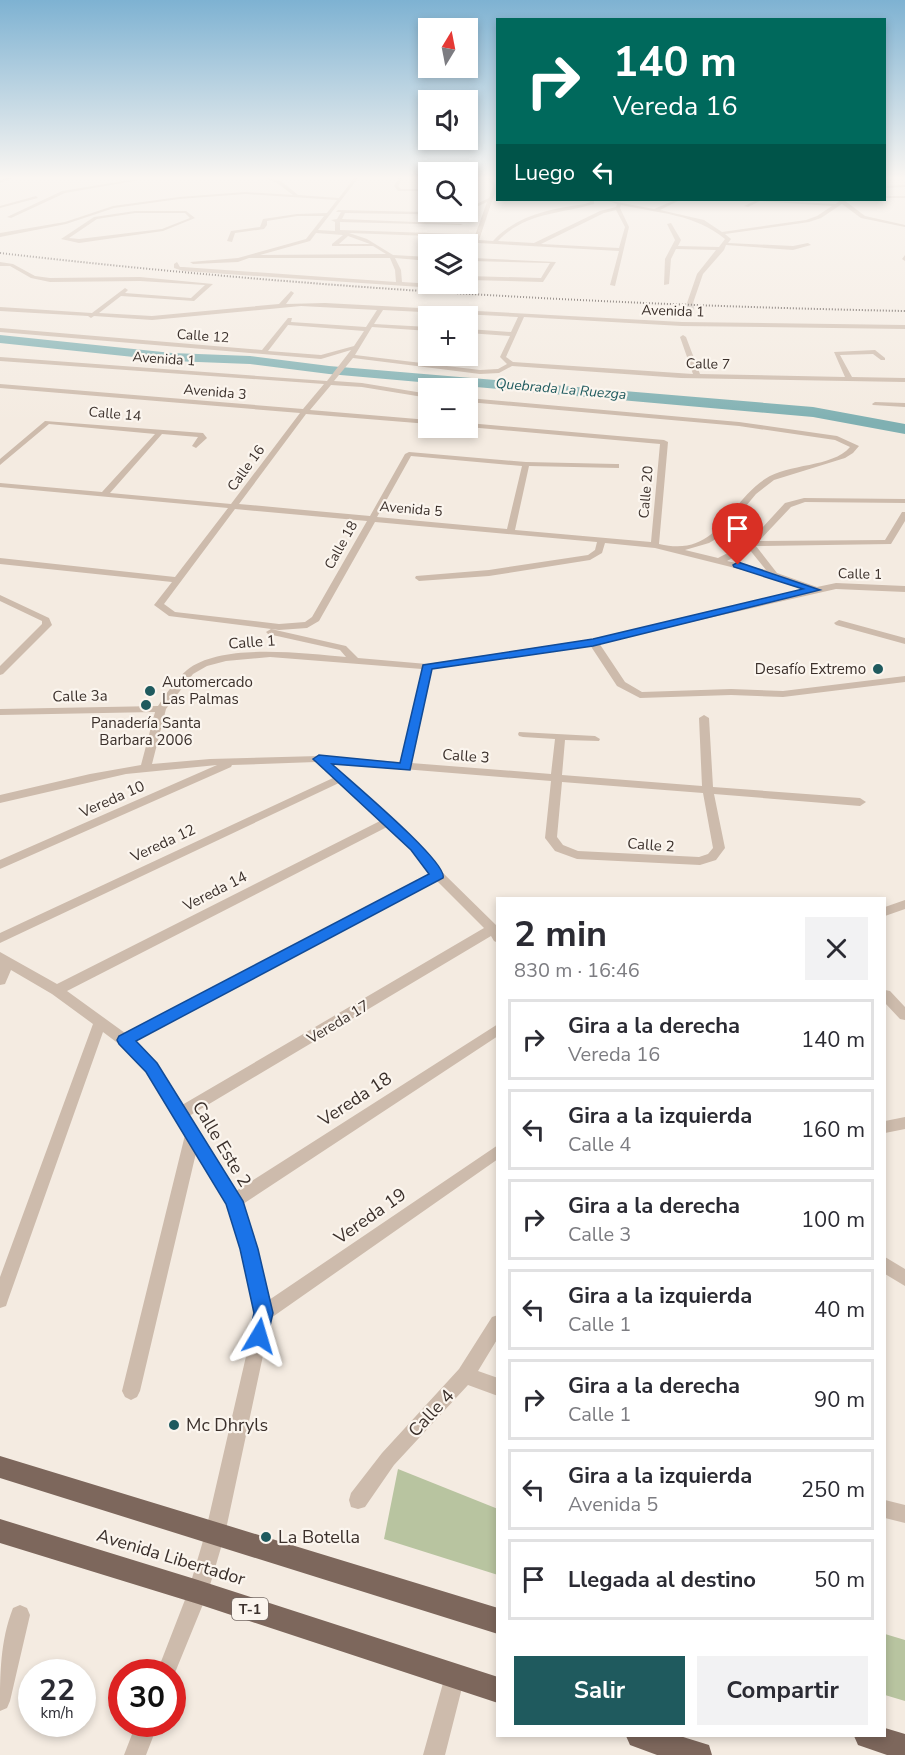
<!DOCTYPE html>
<html lang="es">
<meta charset="utf-8">
<style>
:root{--surface:#fff;--page:#f2f2f3;--text:#2b2b33;--muted:#7c7c81;--line:#e1e1e2;--accent:#1f5a5e}
body{margin:0;font-family:"Nunito Sans",sans-serif;background:var(--page);color:var(--text);height:100vh;display:flex;flex-direction:column;font-size:22px;white-space:nowrap}
*{box-sizing:border-box;margin:0}
p{font-size:20px;color:var(--muted)}
.icon{flex:none;width:33px;height:33px;fill:none;stroke:currentColor;stroke-width:2;stroke-linecap:round;stroke-linejoin:round}
.map{position:relative;flex:1;overflow:hidden}
.details{position:absolute;left:496px;top:897px;width:390px;height:840px;display:flex;flex-direction:column;background:var(--surface);border-radius:0px;box-shadow:0 3px 9px #0003}
.details>*{flex:none}
.guide{position:absolute;left:496px;top:18px;width:390px;height:183px;border-radius:0px;box-shadow:0 3px 9px #0003;background:#00695c;color:#fff;overflow:hidden}
.needle{width:39px;rotate:10deg}
.controls{position:absolute;left:418px;top:18px;display:grid;gap:12px}
.controls a{display:grid;place-items:center;width:60px;height:60px;border-radius:0px;background:var(--surface);box-shadow:0 3px 9px #0003;font-size:30px}
.speed{position:absolute;left:18px;top:1659px;display:flex;gap:12px;font-size:30px;font-weight:700;text-align:center}
.speed>*{display:grid;place-content:center;width:78px;height:78px;border-radius:50%;background:var(--surface);box-shadow:0 3px 9px #0003;line-height:1}
.speed small{font-size:15px;font-weight:400}
.speed .limit{border:9px solid #d22;background:#fff;color:#111}
.pin{position:absolute;display:grid;place-items:center;width:51px;height:51px;color:#fff;margin:-62px -26px;border-radius:50% 50% 50% 0;rotate:-45deg;box-shadow:0 0 6px #0007}
.pin .icon{rotate:45deg}
.me{position:absolute;width:66px;margin:-33px;rotate:7deg;stroke-linejoin:round;filter:drop-shadow(0 0 4px #0008)}
.turn{display:flex;align-items:center;gap:21px;height:126px;padding:0 18px;font-size:27px}
.turn .icon{width:78px;height:78px;stroke-width:2.5}
.turn b{display:block;font-size:42px;line-height:51px}
.then{display:flex;align-items:center;height:57px;padding:0 18px;background:#0003;gap:12px;font-size:22px}
.round{display:grid;place-items:center;flex:none;width:63px;height:63px;border-radius:0px;background:var(--page)}
.headline{display:flex;align-items:center;justify-content:space-between;height:102px;padding:0 18px}
h1{font-size:36px;font-weight:700;line-height:45px}
.button{display:flex;gap:12px;margin-top:auto;padding:12px 18px}
.button a{flex:1;height:69px;border-radius:0px;background:var(--accent);color:#fff;font-size:24px;font-weight:700;line-height:69px;text-align:center}
.button a+a{background:var(--page);color:var(--text)}
ul{padding:0;list-style:none}
li{display:flex;align-items:center;gap:18px;height:81px;margin:0 12px 9px;padding:0 6px;border:3px solid var(--line);border-radius:0px}
li div{flex:1}
li b{display:block;font-size:22px}
li em{font-style:normal}
.map>svg:first-child{display:block}
.green{fill:#b8c4a0}
.lines{fill:none;stroke-linecap:round;stroke-linejoin:round}
.river{fill:#7fb0b2;fill-rule:evenodd}
.street-tunnel{stroke:#cfc6bd;stroke-width:7;stroke-dasharray:7 3;stroke-linecap:butt}
.street{fill:#cdbbac;fill-rule:evenodd}
.primary{fill:#7d675c;fill-rule:evenodd}
.rail{stroke:#3b302b;stroke-width:2;stroke-dasharray:1 2;stroke-linecap:butt}
.route{fill:#1a73e8;stroke:#114b97;stroke-width:1.5}
.poi-dot{fill:#1f5a5e;stroke:#fbf5ee;stroke-width:2}
.labels{text-anchor:middle;dominant-baseline:central;stroke-width:4.5;stroke-linejoin:round;paint-order:stroke}
.far-street-label{font-size:14px;fill:#3b302b;stroke:#fbf5ee}
.far-water-label{font-size:14px;font-style:italic;fill:#1f5a5e;stroke:#fbf5ee}
.shield{fill:#fbf5ee;stroke:#756b66;stroke-width:1.5}
.shield-label{font-size:14px;font-weight:bold;fill:#3b302b}
.street-label{font-size:15px;fill:#3b302b;stroke:#fbf5ee}
.poi-label{font-size:15px;fill:#3b302b;stroke:#fbf5ee;text-anchor:end}
.near-street-label{font-size:18px;fill:#3b302b;stroke:#fbf5ee}
.near-poi-label{font-size:18px;fill:#3b302b;stroke:#fbf5ee;text-anchor:start}
</style>
<div class="map">
<svg width="905" height="1755" viewBox="0 0 905 1755">
<rect width="100%" height="100%" fill="#f4ebe1"/>
<!-- green -->
<path class="green" d="M398 1469 498 1509V1575L384 1539Z
M885 1634 905 1640V1701L885 1695Z"/>
<g class="lines">
<!-- river -->
<path class="river" d="M0 335 172 353 250 356 329 366 813 407 905 424V434L813 417 329 374 250 364 172 361 0 343Z"/>
<!-- street-tunnel -->
<path class="street-tunnel" d="M690 303 691 312"/>
<!-- street -->
<path class="street" d="M8 177H15L0 183V180Z
M262 177 281 181 298 195 339 198 355 177H359L318 230 335 231V222L331 220 337 219 341 212H336L338 210 467 213 465 215 345 213 342 219 463 224 461 225 340 222V230L459 234 457 237 349 233 367 239 393 255 429 257V261L395 258 401 270 402 282 450 285 464 284 450 289 183 271 174 268V264L177 262 180 267H183L396 282 395 270 390 258H249L238 262 193 264 190 262 238 258 306 239 324 216H297L267 221V225L264 229 235 233 232 242 227 241 231 231 260 227 263 219 297 214 327 213 337 200 245 194 179 199 114 208 66 224 0 237V233L65 222 113 206 179 197 245 192 293 195 277 183ZM316 233 343 235 332 244V246H373L386 254 260 255 310 241ZM348 236 370 244H339Z
M399 177H403L398 186 401 189H429V191H398L394 186Z
M485 177H490L497 186 479 240 493 241C517 215 550 209 585 204L590 202V200H594V204C559 214 524 213 498 241L534 243 600 211 616 207 617 204 606 200 654 209 675 200H680L660 210 704 220 722 232 806 220 817 216 832 206 760 201 748 207 744 206 757 200 836 204 840 200H844L865 216 905 225V227L861 218 842 204 821 218 809 222 725 234 731 239 728 243 793 246 808 243 811 245 793 250 726 245 724 250 703 274 693 303 690 305 687 303 697 274 716 250 676 249 671 259 669 284 664 285 665 259 675 240 667 224 671 223 681 240 678 246 719 247 725 239C695 214 658 213 621 205L620 208 629 227 615 286 610 285 619 251 478 243 473 258 556 262 543 282 468 280V276L541 278 550 263 471 261 468 265V255L487 202 468 211V208L489 198 493 186ZM616 210 625 227 619 248 541 244 604 213Z
M136 179 134 181 65 193 11 218 7 217 62 191Z
M905 185V187L885 188V186Z
M36 196 38 198 0 208V206Z
M885 196H905V198H885Z
M135 211H186L195 218 163 231 79 243 61 239 94 217ZM135 213H185L190 218 162 229 79 239 69 238 97 219Z
M905 255V261L902 259Z
M0 262 13 264 35 276 50 278 140 277 213 284 194 301 121 296 99 313 152 316 279 304 291 291 294 293 286 304 325 303 682 322 905 325V329L682 326 524 317 506 357 513 362 693 374 680 337 683 335 686 337 700 374 845 377 834 352 875 350 885 358V360H881L873 354 840 355 852 377 905 378V382L681 378 512 366 499 373 480 374 353 358 334 381 362 383 429 394V398L362 387 331 385 310 410 429 420V424L306 414 239 504 370 516 405 454 409 452 526 462 616 464H619V468L529 466 515 530 651 542 660 444 468 427V423L664 440 668 442 659 544C718 558 726 505 765 479 788 463 832 468 850 447L835 440 739 426 468 402V398L739 422 837 436 859 446 853 453 845 458 774 480 756 494 721 536 709 543 685 550 718 558 749 542 785 503 804 498 905 499V503L805 502 791 507 759 541 885 540 902 512H905V521L891 544 756 546 777 573 817 587 836 583 905 586V592L836 589 599 643 625 682 642 692 731 689 783 691 905 676V682L783 697 731 695 640 698 617 686 590 645 431 669 411 763 551 774 555 739 523 737 519 736 518 734 519 732 595 736 600 739 599 741 565 740 562 775 702 786 699 718 704 715 709 718 713 787 860 798 866 802 860 806 714 794 725 848 716 860 700 865 577 859 555 851 545 838 551 781 330 763 419 844 442 872 497 926 498 943 494 941 491 936 189 1116 236 1191 498 1024V1036L243 1204 257 1249 269 1300 498 1145V1159L271 1318 225 1534 208 1592 172 1680V1672H157L188 1592 205 1534 256 1313 241 1249 227 1203 196 1153 140 1391 137 1397 131 1400 125 1397 122 1391 185 1135 147 1072 119 1044 103 1032 8 1300 6 1306 0 1308V1277L93 1024 52 994 11 970 5 984 0 985V952L57 984 380 821 339 783 0 943V933L333 778 316 762 232 765 231 767 0 869V860L217 765 126 774 0 803V795L90 774 141 765 155 712 0 715V709L158 706C166 694 176 679 187 670 222 642 305 654 346 657L340 650 268 634 266 632 271 629 346 646 358 658 427 664 593 639 806 589 771 577 655 548 605 543 602 553 590 560 489 576 419 581 415 578 416 576 489 570 588 555 595 550 597 542 375 522 319 621 307 628 279 630 169 616 154 605 172 582 0 564V558L175 577 228 508 0 487V483L102 492 155 434 49 424 0 465V459L45 421 203 433 207 438 196 448 192 446 198 437 162 434 110 493 231 504 300 413 0 388V384L303 409 324 384 0 361V357L327 381 351 350 321 359 0 332V328L262 350 288 318H292L291 322 366 327 377 310 301 306 152 320 94 316 91 318 88 316 0 311V307L92 313 125 288 128 290 125 293 191 298 205 285 140 281 50 282 31 278 10 266H0ZM383 310 518 317 511 332 468 329V333L510 336 500 357 507 364 498 369 480 370 355 355 372 327 429 331V327L374 324ZM288 325 364 331 354 346 321 355 268 351ZM411 456 522 466 507 529 377 517ZM235 509 367 521 312 617 305 622 279 624 175 612 164 604ZM749 549 766 570 727 561ZM270 657 422 669 401 762 319 756 210 759 152 764 166 709 193 674 207 666 226 661ZM562 782 703 793 713 848 708 854 699 857 578 851 563 845 557 837ZM387 827 411 850 430 874 125 1033 67 991ZM437 881 484 928 182 1105 157 1064 134 1041Z
M875 402 905 403V407L873 405 872 404Z
M0 595 49 618 52 625 3 674 0 675V666L42 624V621L0 601Z
M839 620 905 638V644L836 625 834 623Z
M905 900V909L885 916V907Z
M885 990 890 991 905 1007V1020L900 1019 885 1003Z
M905 1117V1129L885 1133V1121Z
M885 1257 905 1269V1286L885 1274Z
M498 1315V1338L478 1371 498 1378V1396L468 1385 394 1465 365 1507 358 1509 351 1507 349 1500 351 1493 382 1453 459 1369 492 1317Z
M885 1500 905 1505V1523L885 1518Z
M20 1605 27 1608 30 1615 10 1701 7 1708 0 1711C0 1676 0 1641 13 1608Z
M455 1666 462 1669 465 1676 445 1755H423L445 1676 448 1669Z
M136 1724H158L146 1755H124Z"/>
<!-- primary -->
<path class="primary" d="M0 1456 498 1608V1634L0 1478Z
M0 1519 198 1580 498 1677V1703L198 1604 0 1543Z
M885 1728 905 1734V1755H887L858 1745 854 1736H885Z
M626 1736H680L709 1745 712 1755H657L630 1745Z"/>
<!-- rail -->
<path class="rail" d="M0 253C301 288 602 305 905 311"/>
</g>
<!-- sky -->
<linearGradient id="sky" x2="0" y2="1"><stop stop-color="#7eb2d2"/><stop offset="0.42" stop-color="#faf6f2"/><stop offset="1" stop-color="#faf6f2" stop-opacity="0"/></linearGradient>
<rect width="905" height="423" fill="url(#sky)"/>
<!-- route -->
<path class="route" d="M738 562 820 590 593 646 432 669 410 770 332 764C348 779 449 863 443 878L136 1041 157 1063 243 1201 258 1249 273 1313 266 1343 259 1346 252 1343 249 1336 254 1313 240 1249 226 1204 146 1072 119 1044 117 1040 119 1036 429 874 411 850 313 759 319 755 400 763 423 665 593 639 803 589 734 567 733 565Z"/>
<!-- markers -->
<g class="poi-dot">
<circle cx="878" cy="669" r="6"/>
<circle cx="150" cy="691" r="6"/>
<circle cx="146" cy="705" r="6"/>
<circle cx="174" cy="1425" r="6"/>
<circle cx="266" cy="1537" r="6"/>
</g>
<g class="labels">
<!-- far-street labels -->
<g class="far-street-label">
<text transform="translate(673 311) rotate(2)">Avenida 1</text>
<text transform="translate(203 336) rotate(4)">Calle 12</text>
<text transform="translate(164 359) rotate(4)">Avenida 1</text>
<text transform="translate(708 364) rotate(1)">Calle 7</text>
<text transform="translate(215 392) rotate(5)">Avenida 3</text>
<text transform="translate(115 414) rotate(5)">Calle 14</text>
<text transform="translate(246 468) rotate(-54)">Calle 16</text>
<text transform="translate(646 492) rotate(-85)">Calle 20</text>
<text transform="translate(411 509) rotate(5)">Avenida 5</text>
<text transform="translate(341 545) rotate(-61)">Calle 18</text>
<text transform="translate(860 574) rotate(1)">Calle 1</text>
</g>
<!-- far-water labels -->
<g class="far-water-label">
<text transform="translate(561 389) rotate(5)">Quebrada La Ruezga</text>
</g>
<!-- shield labels -->
<rect class="shield" x="232" y="1598" width="36" height="22" rx="4.5"/>
<g class="shield-label">
<text x="250" y="1609">T-1</text>
</g>
<!-- street labels -->
<g class="street-label">
<text transform="translate(252 642) rotate(-4)">Calle 1</text>
<text transform="translate(80 696) rotate(-1)">Calle 3a</text>
<text transform="translate(466 756) rotate(4)">Calle 3</text>
<text transform="translate(112 799) rotate(-24)">Vereda 10</text>
<text transform="translate(163 843) rotate(-25)">Vereda 12</text>
<text transform="translate(651 845) rotate(4)">Calle 2</text>
<text transform="translate(215 891) rotate(-27)">Vereda 14</text>
<text transform="translate(338 1022) rotate(-31)">Vereda 17</text>
</g>
<!-- poi labels -->
<g class="poi-label">
<text x="866" y="669">Desafío Extremo</text>
<text x="162" y="682" text-anchor="start">Automercado<tspan x="162" dy="17">Las Palmas</tspan></text>
<text x="146" y="723" text-anchor="middle">Panadería Santa<tspan x="146" dy="17">Barbara 2006</tspan></text>
</g>
<!-- near-street labels -->
<g class="near-street-label">
<text transform="translate(355 1099) rotate(-33)">Vereda 18</text>
<text transform="translate(222 1144) rotate(59)">Calle Este 2</text>
<text transform="translate(370 1216) rotate(-35)">Vereda 19</text>
<text transform="translate(431 1413) rotate(-47)">Calle 4</text>
<text transform="translate(171 1557) rotate(17)">Avenida Libertador</text>
</g>
<!-- near-poi labels -->
<g class="near-poi-label">
<text x="186" y="1425">Mc Dhryls</text>
<text x="278" y="1537">La Botella</text>
</g>
</g>
</svg>
<div class="controls">
<a><svg class="needle" viewBox="-14 -14 28 28"><path d="M0-13l5 13h-10z" fill="#e53935"/><path d="M0 13l5-13h-10z" fill="#7c7c81"/></svg></a>
<a><svg class="icon" aria-label="sound" viewBox="0 0 24 24"><path d="M4 9h4l5-4v14l-5-4H4zM17 9q2 3 0 6"/></svg></a>
<a><svg class="icon" aria-label="search" viewBox="0 0 24 24"><circle cx="10" cy="10" r="6"/><path d="M15 15l6 6"/></svg></a>
<a><svg class="icon" aria-label="layers" viewBox="0 0 24 24"><path d="M12 4l9 5-9 5-9-5zM3 14l9 5 9-5"/></svg></a>
<a>+</a>
<a>−</a>
</div>
<div class="speed"><div>22<small>km/h</small></div><div class="limit">30</div></div>
<div class="pin" style="left:738px;top:565px;background:#d93025"><svg class="icon" aria-label="arrive" viewBox="0 0 24 24"><path d="M6 21V4h12l-3 4 3 4H6"/></svg></div>
<svg class="me" style="left:259px;top:1336px" viewBox="-20 -20 40 40"><path d="M0-17L14 15 0 8-14 15z" fill="#1a73e8" stroke="#fff" stroke-width="4"/></svg>
<div class="guide">
<div class="turn"><svg class="icon" aria-label="right" viewBox="0 0 24 24"><path d="M7 20v-9h11M14 6l5 5-5 5"/></svg><div><b>140 m</b>Vereda 16</div></div>
<div class="then">Luego<svg class="icon" aria-label="left" viewBox="0 0 24 24"><path d="M17 20v-9H6M10 6l-5 5 5 5"/></svg></div>
</div>
<section class="details">
<div class="headline"><div><h1>2 min</h1><p>830 m · 16:46</p></div><a class="round"><svg class="icon" aria-label="close" viewBox="0 0 24 24"><path d="M6 6l12 12M18 6L6 18"/></svg></a></div>
<ul>
<li><svg class="icon" aria-label="right" viewBox="0 0 24 24"><path d="M7 20v-9h11M14 6l5 5-5 5"/></svg><div><b>Gira a la derecha</b><p>Vereda 16</p></div><em>140 m</em></li>
<li><svg class="icon" aria-label="left" viewBox="0 0 24 24"><path d="M17 20v-9H6M10 6l-5 5 5 5"/></svg><div><b>Gira a la izquierda</b><p>Calle 4</p></div><em>160 m</em></li>
<li><svg class="icon" aria-label="right" viewBox="0 0 24 24"><path d="M7 20v-9h11M14 6l5 5-5 5"/></svg><div><b>Gira a la derecha</b><p>Calle 3</p></div><em>100 m</em></li>
<li><svg class="icon" aria-label="left" viewBox="0 0 24 24"><path d="M17 20v-9H6M10 6l-5 5 5 5"/></svg><div><b>Gira a la izquierda</b><p>Calle 1</p></div><em>40 m</em></li>
<li><svg class="icon" aria-label="right" viewBox="0 0 24 24"><path d="M7 20v-9h11M14 6l5 5-5 5"/></svg><div><b>Gira a la derecha</b><p>Calle 1</p></div><em>90 m</em></li>
<li><svg class="icon" aria-label="left" viewBox="0 0 24 24"><path d="M17 20v-9H6M10 6l-5 5 5 5"/></svg><div><b>Gira a la izquierda</b><p>Avenida 5</p></div><em>250 m</em></li>
<li><svg class="icon" aria-label="arrive" viewBox="0 0 24 24"><path d="M6 21V4h12l-3 4 3 4H6"/></svg><div><b>Llegada al destino</b></div><em>50 m</em></li>
</ul>
<div class="button"><a>Salir</a><a>Compartir</a></div>
</section>
</div>
